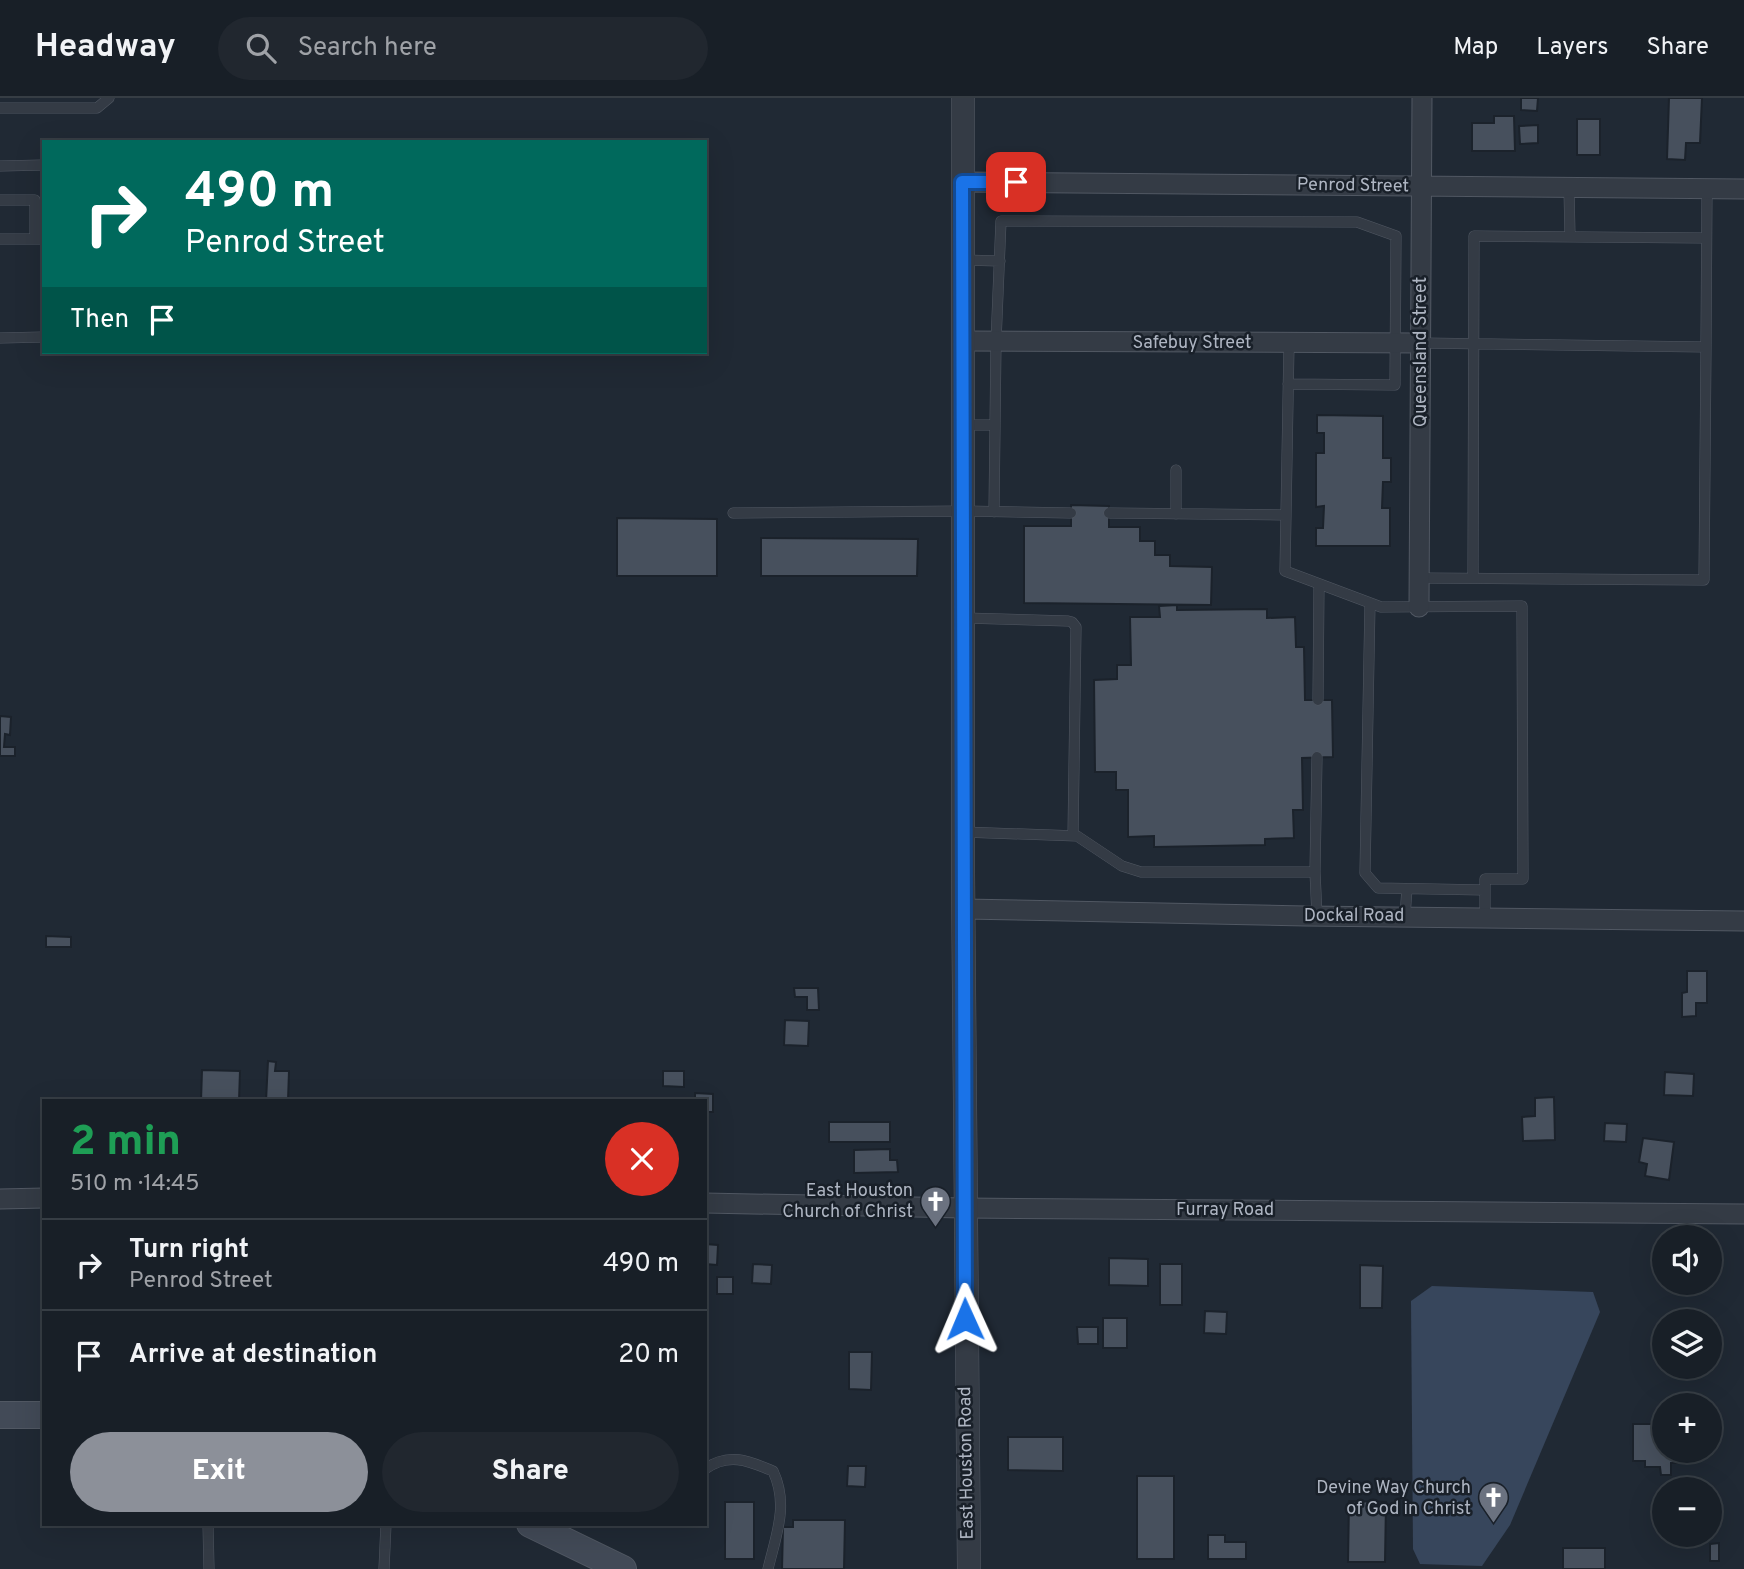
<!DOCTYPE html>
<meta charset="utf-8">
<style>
:root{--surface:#181f27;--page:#21272f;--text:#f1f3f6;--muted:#9fa2a7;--line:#363d44;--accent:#8c9099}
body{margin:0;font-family:Overpass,sans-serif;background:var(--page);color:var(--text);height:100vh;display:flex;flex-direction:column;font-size:26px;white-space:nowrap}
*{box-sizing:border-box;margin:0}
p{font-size:23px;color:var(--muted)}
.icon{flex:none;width:38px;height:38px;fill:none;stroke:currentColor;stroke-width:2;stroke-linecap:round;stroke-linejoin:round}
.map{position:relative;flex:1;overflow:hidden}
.sheet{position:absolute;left:42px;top:1001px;width:665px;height:427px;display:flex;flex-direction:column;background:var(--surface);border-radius:0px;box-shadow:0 7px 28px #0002,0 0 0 2px var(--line)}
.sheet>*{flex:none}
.banner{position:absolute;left:42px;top:42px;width:665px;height:214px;border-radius:0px;box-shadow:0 7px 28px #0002,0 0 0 2px var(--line);background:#00695c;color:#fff;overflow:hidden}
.fabs{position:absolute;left:1652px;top:1127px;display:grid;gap:14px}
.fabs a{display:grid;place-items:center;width:70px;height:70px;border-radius:50%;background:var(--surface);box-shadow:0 7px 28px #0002,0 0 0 2px var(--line);font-size:35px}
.pin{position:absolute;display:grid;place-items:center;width:60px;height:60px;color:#fff;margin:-30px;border-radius:14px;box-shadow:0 4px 10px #0006}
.me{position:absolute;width:77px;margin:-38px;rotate:359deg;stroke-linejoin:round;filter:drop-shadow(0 0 5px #0008)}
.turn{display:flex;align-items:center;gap:24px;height:147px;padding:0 28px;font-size:32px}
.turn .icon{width:91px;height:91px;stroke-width:2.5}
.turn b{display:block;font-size:49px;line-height:60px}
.then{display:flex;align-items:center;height:66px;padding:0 28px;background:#0003;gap:14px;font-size:26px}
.round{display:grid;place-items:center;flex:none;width:74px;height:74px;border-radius:37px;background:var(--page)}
.head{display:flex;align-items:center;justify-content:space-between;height:119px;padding:0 28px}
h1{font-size:42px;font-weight:800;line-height:52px;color:#1e9e55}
.primary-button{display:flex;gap:14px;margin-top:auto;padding:14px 28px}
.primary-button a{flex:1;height:80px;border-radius:42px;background:var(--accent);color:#fff;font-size:28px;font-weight:800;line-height:80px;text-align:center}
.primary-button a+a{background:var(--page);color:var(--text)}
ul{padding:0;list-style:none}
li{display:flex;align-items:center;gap:21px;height:91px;padding:0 28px;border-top:2px solid var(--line)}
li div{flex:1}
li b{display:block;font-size:26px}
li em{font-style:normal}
header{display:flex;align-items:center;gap:42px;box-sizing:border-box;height:98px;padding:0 35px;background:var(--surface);border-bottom:2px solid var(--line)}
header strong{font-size:33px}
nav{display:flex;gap:38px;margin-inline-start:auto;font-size:24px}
.search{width:490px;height:63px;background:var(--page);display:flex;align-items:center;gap:18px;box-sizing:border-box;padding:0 24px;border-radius:38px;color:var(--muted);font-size:26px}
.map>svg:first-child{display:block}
.water{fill:#37465c}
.building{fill:#47505d;stroke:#1b222b;stroke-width:2}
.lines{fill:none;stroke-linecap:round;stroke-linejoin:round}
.service-casing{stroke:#515863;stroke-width:11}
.minor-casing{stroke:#515863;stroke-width:21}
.tertiary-casing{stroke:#515863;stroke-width:24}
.secondary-casing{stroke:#515863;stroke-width:28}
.service{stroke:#343b45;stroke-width:10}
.minor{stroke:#343b45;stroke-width:19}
.tertiary{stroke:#343b45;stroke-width:23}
.secondary{stroke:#424a57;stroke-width:26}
.route-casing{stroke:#114b97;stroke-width:18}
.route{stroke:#1a73e8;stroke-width:12}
.labels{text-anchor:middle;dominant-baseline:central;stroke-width:5;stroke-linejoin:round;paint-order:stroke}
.street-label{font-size:18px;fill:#aeb5c2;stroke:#192029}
.poi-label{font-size:18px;fill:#aeb5c2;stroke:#192029;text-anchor:end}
</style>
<header>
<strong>Headway</strong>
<div class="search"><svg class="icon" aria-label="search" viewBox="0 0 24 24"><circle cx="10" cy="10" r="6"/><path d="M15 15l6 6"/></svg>Search here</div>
<nav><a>Map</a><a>Layers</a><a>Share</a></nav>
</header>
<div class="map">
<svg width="1744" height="1471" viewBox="0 0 1744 1471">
<rect width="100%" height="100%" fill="#202934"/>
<!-- water -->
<path class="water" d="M1432 1188 1593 1194 1600 1214 1510 1427 1482 1468 1420 1466 1413 1451 1411 1203Z"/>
<!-- building -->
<path class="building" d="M1521 0H1538L1537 13 1521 12Z
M1669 0H1702L1700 45H1686L1685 62 1667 61Z
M1494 18H1514L1515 53H1472V25H1494Z
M1577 21H1600V57H1577Z
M1538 27V45L1520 46 1519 28Z
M1317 317 1383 318V360H1391V384H1383L1382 410H1390V448H1316V430H1323L1324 408 1316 409V355H1324V335H1317Z
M1071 407 1109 408V429H1140V443H1155V457H1170V468L1212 469 1211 507 1024 505V428H1071Z
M617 420 717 421V478H617Z
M761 440 918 441 917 478H761Z
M1177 507V512L1267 511V520L1295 519 1296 549H1304L1305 602H1332L1333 659 1302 660 1303 712H1293L1294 740 1265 741V747L1154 749V738L1128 739V692H1116V674H1095L1094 582 1117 581V567H1131L1130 519H1160L1159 508Z
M0 618 11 619 10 637 5 636 4 649H15V658H0Z
M46 838 71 839V849H46Z
M1687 873H1707V905H1696V918L1682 919V895L1687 894Z
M794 890H818L819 912H807V899H795Z
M785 922 809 923 808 948 784 947Z
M268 963 276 964 275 973H289L288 1003H266Z
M202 972 240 973 239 1003H201Z
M663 973H684V989L663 988Z
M1665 974 1694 976 1693 998 1664 997Z
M695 995 713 996V1014H705V1003H695Z
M1554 999 1555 1042 1523 1043 1522 1019 1535 1018V1000Z
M829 1024H890V1044H829Z
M1605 1025 1627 1026 1626 1044 1604 1043Z
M1643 1040 1674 1044 1669 1082 1645 1078 1647 1066 1639 1064Z
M890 1051V1062H897L898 1074 854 1075V1052Z
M705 1146 718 1147 717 1167 705 1166Z
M1109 1160 1148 1161V1188L1109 1187Z
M753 1166 772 1167 771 1186 752 1185Z
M1160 1166H1182V1207H1160Z
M1360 1167 1383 1168 1382 1210H1360Z
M717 1179H733V1196H717Z
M1205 1213 1227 1214 1226 1236 1204 1235Z
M1103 1220H1127V1250H1103Z
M1077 1229H1098V1246H1078Z
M849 1254H872L871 1292 849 1291Z
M1633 1326H1663L1664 1353H1685V1365H1671V1377H1661L1660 1369H1645V1363H1633Z
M1008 1339H1063V1373L1008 1372Z
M848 1368H866L865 1389 847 1388Z
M1137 1378H1174V1461H1137Z
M1349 1403 1386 1404 1385 1464H1348Z
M725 1404H754V1461H725Z
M793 1422H845L844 1471H782L783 1429H793Z
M1208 1437H1225V1444H1246V1461H1208Z
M1719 1445V1463H1710V1446Z
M1563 1450H1605V1471H1563Z"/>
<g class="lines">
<defs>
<path id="service" d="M0 10H97L109 0
M0 68 44 67
M1569 90 1570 139
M0 102H35V141
M0 141H44
M963 162 1000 163
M0 240 44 239
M1421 245 1706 249 1707 91
M1289 246 1285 473 1381 509 1522 508 1523 781H1485V819
M964 327H995
M1176 372V416
M994 414 996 244 1001 123 1357 124 1396 138 1395 287 1288 286
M733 415 964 413 1071 415
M1109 415 1286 417
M1473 479 1474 138 1706 140
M1419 480 1704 482 1706 249
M1370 505 1365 775 1378 790 1485 792
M964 520 1068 523 1072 524 1076 529 1073 738
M1318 602 1319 486
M963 734 1077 738 1122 768 1141 774H1315L1317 818
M1315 774 1317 659
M1405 818 1407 791
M705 1371C729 1354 749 1363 773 1373 789 1407 776 1437 768 1471
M208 1426 209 1471
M384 1471 386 1426"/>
<path id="minor" d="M962 84 1744 91
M963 243 1421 245
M1419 509 1422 0
M964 811 1306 818 1744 823
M0 1101 44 1100
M705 1105 964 1110 1744 1116"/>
<path id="tertiary" d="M963 0V775L969 1471"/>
<path id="secondary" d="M0 1317H44
M530 1426 623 1471"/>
</defs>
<!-- service casing -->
<use href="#service" class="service-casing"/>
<!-- minor casing -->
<use href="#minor" class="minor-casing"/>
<!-- tertiary casing -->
<use href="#tertiary" class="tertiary-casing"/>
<!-- secondary casing -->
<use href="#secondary" class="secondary-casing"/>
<!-- service -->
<use href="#service" class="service"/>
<!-- minor -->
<use href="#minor" class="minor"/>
<!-- tertiary -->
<use href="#tertiary" class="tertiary"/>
<!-- secondary -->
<use href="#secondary" class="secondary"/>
</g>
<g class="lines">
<defs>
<path id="route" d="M965 1221 962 84H1016"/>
</defs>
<!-- route casing -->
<use href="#route" class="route-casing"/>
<!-- route -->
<use href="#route" class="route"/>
</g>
<!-- icons -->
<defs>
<symbol id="church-pin" viewBox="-11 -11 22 30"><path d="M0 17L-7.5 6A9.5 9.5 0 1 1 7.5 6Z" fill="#6b7280" stroke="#192029"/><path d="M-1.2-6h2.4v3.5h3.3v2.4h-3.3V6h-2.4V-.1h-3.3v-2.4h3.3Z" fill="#fff"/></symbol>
</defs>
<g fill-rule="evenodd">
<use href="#church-pin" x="918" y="1086" width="35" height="47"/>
<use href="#church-pin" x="1476" y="1382" width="35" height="47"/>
</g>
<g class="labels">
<!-- street labels -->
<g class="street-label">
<text transform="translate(1353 88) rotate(1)">Penrod Street</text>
<text x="1192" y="245">Safebuy Street</text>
<text transform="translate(1421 254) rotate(-90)">Queensland Street</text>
<text x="1354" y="818">Dockal Road</text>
<text x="1225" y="1112">Furray Road</text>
<text transform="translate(967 1365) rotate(-91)">East Houston Road</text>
</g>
<!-- poi labels -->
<g class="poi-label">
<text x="913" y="1093">East Houston<tspan x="913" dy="21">Church of Christ</tspan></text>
<text x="1471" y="1390">Devine Way Church<tspan x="1471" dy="21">of God in Christ</tspan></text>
</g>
</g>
</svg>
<div class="fabs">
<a><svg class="icon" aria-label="sound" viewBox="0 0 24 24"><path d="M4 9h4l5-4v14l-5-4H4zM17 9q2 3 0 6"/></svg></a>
<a><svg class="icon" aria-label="layers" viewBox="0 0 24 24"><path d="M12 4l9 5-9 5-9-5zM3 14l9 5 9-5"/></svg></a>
<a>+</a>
<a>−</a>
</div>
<div class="pin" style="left:1016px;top:84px;background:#d93025"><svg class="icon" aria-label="arrive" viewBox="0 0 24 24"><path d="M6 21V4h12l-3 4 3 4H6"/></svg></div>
<svg class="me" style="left:965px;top:1221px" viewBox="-20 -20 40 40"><path d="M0-17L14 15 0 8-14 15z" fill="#1a73e8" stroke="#fff" stroke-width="4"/></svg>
<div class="banner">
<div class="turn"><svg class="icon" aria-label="right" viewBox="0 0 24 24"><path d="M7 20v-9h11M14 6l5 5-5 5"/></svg><div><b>490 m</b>Penrod Street</div></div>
<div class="then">Then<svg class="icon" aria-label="arrive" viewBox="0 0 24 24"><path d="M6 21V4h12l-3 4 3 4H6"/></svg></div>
</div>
<section class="sheet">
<div class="head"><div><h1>2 min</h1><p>510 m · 14:45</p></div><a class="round" style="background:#d93025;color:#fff"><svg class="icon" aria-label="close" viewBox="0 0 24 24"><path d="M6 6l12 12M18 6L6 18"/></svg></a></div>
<ul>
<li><svg class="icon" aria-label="right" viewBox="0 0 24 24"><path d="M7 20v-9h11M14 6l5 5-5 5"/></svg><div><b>Turn right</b><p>Penrod Street</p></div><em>490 m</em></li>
<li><svg class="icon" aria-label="arrive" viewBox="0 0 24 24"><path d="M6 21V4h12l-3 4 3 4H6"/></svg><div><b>Arrive at destination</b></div><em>20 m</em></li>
</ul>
<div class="primary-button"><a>Exit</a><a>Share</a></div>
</section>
</div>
